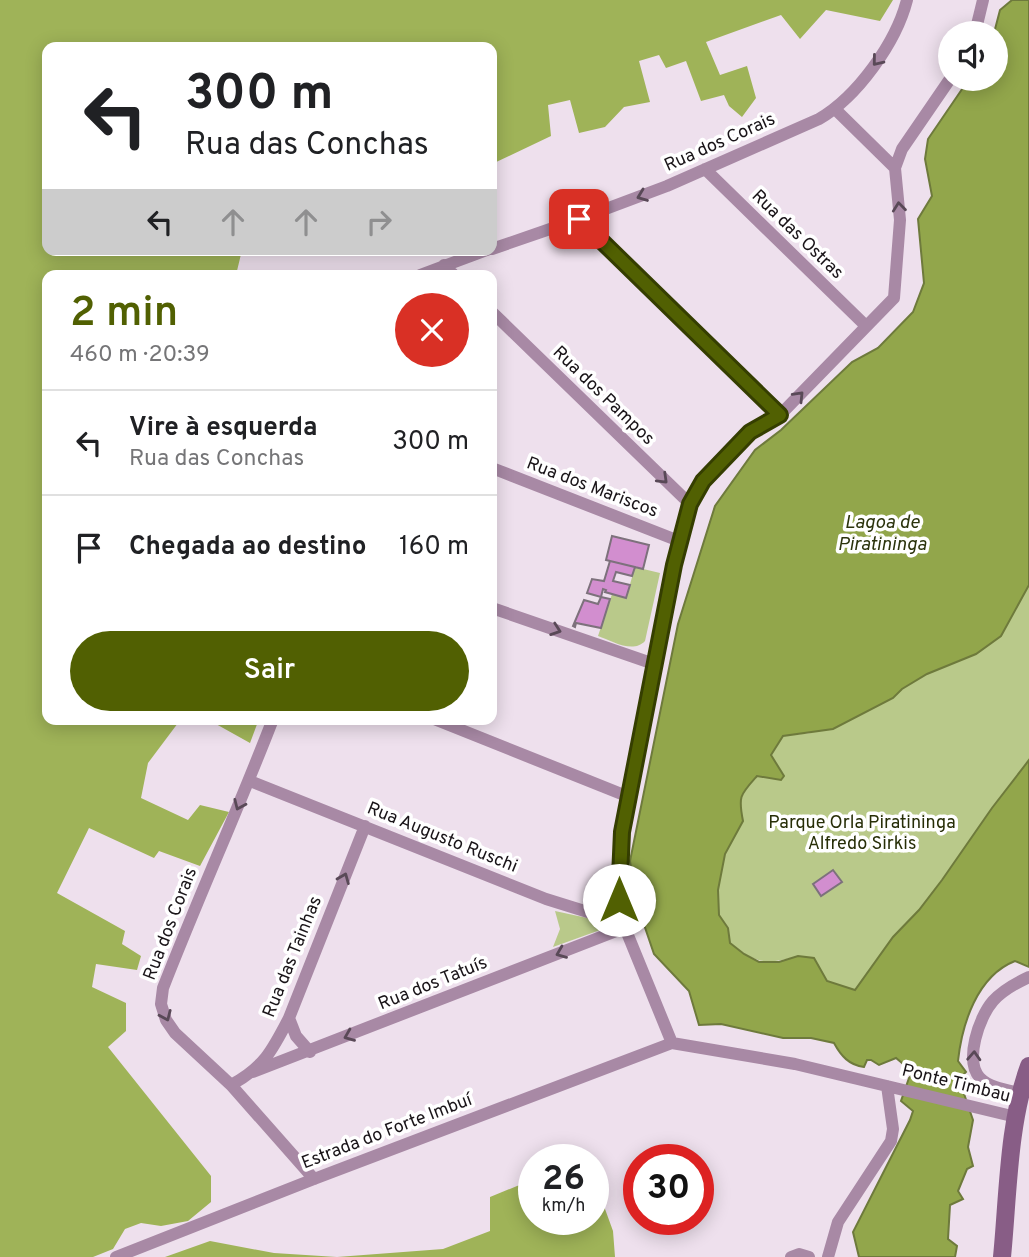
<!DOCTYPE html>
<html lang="pt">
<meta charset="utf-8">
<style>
:root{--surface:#fff;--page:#f2f2f2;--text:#202124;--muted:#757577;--line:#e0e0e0;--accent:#516002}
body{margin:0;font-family:Overpass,sans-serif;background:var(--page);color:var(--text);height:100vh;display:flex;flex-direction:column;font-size:26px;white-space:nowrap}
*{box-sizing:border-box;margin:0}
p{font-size:23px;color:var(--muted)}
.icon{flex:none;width:38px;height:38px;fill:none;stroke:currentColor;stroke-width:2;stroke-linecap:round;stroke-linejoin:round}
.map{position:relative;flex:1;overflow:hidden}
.drawer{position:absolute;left:42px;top:270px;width:455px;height:455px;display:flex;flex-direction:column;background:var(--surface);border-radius:14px;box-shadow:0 4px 18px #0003}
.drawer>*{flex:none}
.guide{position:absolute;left:42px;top:42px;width:455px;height:214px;border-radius:14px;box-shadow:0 4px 18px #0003;background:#fff;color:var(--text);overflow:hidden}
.controls{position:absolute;left:938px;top:21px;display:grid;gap:14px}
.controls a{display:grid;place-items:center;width:70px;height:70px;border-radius:50%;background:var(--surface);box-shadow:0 4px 18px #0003;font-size:35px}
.speed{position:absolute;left:518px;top:1144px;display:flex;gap:14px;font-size:35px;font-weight:700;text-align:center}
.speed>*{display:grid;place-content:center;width:91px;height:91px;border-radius:50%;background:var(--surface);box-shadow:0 4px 18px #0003;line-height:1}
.speed small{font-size:18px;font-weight:400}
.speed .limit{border:10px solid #d22;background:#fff;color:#111}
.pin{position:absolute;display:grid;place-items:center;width:60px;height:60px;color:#fff;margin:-30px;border-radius:14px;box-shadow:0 4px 10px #0006}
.me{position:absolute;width:77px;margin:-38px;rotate:0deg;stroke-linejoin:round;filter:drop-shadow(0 0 5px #0008)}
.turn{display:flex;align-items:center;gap:24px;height:147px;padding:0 28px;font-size:32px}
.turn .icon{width:91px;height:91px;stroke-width:2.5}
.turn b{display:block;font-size:49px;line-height:60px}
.lanes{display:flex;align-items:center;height:66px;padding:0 28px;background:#0003;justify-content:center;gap:35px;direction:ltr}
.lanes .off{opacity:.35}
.round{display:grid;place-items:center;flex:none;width:74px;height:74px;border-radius:37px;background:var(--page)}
.overview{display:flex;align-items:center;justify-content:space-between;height:119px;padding:0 28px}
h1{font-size:42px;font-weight:600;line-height:52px;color:var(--accent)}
.primary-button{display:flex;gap:14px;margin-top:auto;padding:14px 28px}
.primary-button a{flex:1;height:80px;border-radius:42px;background:var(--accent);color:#fff;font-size:28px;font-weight:600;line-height:80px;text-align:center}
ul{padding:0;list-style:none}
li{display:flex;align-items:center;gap:21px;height:105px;padding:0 28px;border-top:2px solid var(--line)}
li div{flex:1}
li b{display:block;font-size:26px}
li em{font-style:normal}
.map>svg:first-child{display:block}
.green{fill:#b9c98a}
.forest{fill:#9fb358}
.water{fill:#92a64b;stroke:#6e7a3c;stroke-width:2}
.building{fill:#d28ecf;stroke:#7d717c;stroke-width:2}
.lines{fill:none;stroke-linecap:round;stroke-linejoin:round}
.street{stroke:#a889a5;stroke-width:12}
.secondary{stroke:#885d86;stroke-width:18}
.oneway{stroke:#594957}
.route-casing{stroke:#353e01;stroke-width:18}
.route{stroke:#516002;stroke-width:12}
.labels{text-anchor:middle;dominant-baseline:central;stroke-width:7;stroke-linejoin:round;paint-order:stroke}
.street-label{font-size:18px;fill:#191418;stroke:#fff}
.park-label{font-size:18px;fill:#272e07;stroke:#fff}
.water-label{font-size:19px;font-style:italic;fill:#2b330c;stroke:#fff}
</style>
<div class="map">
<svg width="1029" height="1257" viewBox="0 0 1029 1257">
<rect width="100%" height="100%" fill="#eee0ed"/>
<!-- green -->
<path class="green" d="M635 567 660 573 645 641C633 654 612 641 598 636L612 594 626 598Z
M1029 585V760L992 808 942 880 919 910 893 937 855 990 827 981 798 956C766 965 756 964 730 943L728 928 719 915 718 890 725 854 743 821C738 796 740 795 757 776L781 780 784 775 771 755 783 736 811 733 893 698 902 689 927 674 976 654Z
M555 911 601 921 603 929 553 947 560 929Z"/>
<!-- forest -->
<path class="forest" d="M0 0H893L880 21 826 10 800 39 781 15 706 42 720 75 747 66 756 98 742 117 729 106 724 95 701 101 686 61 666 68 659 55 639 61 650 102 624 107 605 127 579 133 570 100 548 105 551 136 492 164V47H47V250H242L236 275H47V719H181L148 763 141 798 188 820 200 805 229 812 200 866 159 851 154 858 89 828 57 893 125 931 122 944 141 956 137 970 96 964 92 987 126 1003V1031L108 1047 211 1176V1202L188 1221 161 1226 141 1223 125 1229 113 1249 93 1257H0Z
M207 719H259L250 743Z
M593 1176 613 1231 615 1257H165L210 1241 274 1253 337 1257 443 1249 490 1231V1197L534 1179V1220H593Z"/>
<!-- water -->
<path class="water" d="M1012 0H1029V585L1001 636 976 654 927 674 902 689 893 698 833 729 783 736 771 755 784 776 781 780 757 776C740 795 738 796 743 821L725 854 718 890 719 915 728 928 730 943 744 954 759 962H779L798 956 814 958 827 981 855 990 893 937 919 910 942 880 992 808 1029 760V967L1015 961C977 976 962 1024 958 1061L966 1072 963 1075 961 1085 973 1120 968 1147 973 1166 967 1169 958 1191 963 1199 950 1205 948 1239 957 1246 955 1257H859L853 1232 910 1120 913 1111 901 1101 909 1078 914 1073 896 1058 879 1065 871 1060H867L864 1067C849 1065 841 1056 834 1043L811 1038H783L721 1024 699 1025 689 991 654 954 635 898 630 861 678 624 715 506 755 450 781 430 852 362 878 348 913 312 924 283 918 219 932 196 925 159 928 139 969 79H996L994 33 1000 10Z"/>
<!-- building -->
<path class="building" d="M612 536 649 545 643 569 606 560Z
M610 561 635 567 632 576 616 572 613 581 630 585 626 598 605 592 606 590 603 589 601 597 587 593 592 579 604 581Z
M601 597 610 599 601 628 576 623 575 627 573 626 584 600 598 604Z
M833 870 842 882 821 896 813 884Z"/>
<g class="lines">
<!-- street -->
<path class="street" d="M975 33 983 0
M836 110 895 168
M705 169 866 326
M579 219 780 415
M492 249 579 219 667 186 819 119C857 97 896 43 907 0
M444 265 454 275
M420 275 487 250
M492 312 690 504
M492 468 679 541
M492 608 654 664
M273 719C238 810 198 898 163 988L161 1004 166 1020 175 1033 231 1085 314 1179
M434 719 629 797
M250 781 546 899 623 923
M289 1018 296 1036 310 1052
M672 1043 623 923 618 876 622 832 679 541 690 504 703 481 750 432 780 415 894 298 900 220 895 168 902 149 950 79
M253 1072 624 928
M231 1085C264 1067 272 1051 289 1018L365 826
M1020 1093C1007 1090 990 1088 980 1078 964 1061 979 1017 993 1001 1003 990 1016 983 1029 977
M116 1257 314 1179 672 1043 795 1064 1016 1117
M791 1257 799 1254 809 1257
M828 1257 838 1222 891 1141 893 1129 887 1086"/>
<!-- secondary -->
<path class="secondary" d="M1002 1257C1008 1197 1008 1123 1029 1066"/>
</g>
<!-- one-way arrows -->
<defs><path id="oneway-chevron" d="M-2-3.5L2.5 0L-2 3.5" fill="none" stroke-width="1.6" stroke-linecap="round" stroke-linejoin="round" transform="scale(1.75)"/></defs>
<g class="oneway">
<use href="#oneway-chevron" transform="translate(877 61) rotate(129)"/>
<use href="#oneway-chevron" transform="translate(642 196) rotate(159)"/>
<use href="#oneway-chevron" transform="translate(899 207) rotate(-96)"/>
<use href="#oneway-chevron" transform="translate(799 396) rotate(-46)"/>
<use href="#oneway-chevron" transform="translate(663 479) rotate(44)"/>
<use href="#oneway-chevron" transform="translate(556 630) rotate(19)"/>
<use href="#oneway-chevron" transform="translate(239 805) rotate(114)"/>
<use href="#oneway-chevron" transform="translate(344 878) rotate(-68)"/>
<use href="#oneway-chevron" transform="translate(561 953) rotate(158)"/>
<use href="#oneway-chevron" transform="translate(166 1016) rotate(66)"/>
<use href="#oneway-chevron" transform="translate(349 1036) rotate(158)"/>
<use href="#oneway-chevron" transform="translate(974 1056) rotate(-87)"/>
</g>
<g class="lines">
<defs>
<path id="route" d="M579 219 780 415 750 432 703 481 690 504 674 565 622 832 619 900"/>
</defs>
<!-- route casing -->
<use href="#route" class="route-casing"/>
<!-- route -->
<use href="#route" class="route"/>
</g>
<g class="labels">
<!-- street labels -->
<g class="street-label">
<text transform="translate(720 143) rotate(-24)">Rua dos Corais</text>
<text transform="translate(797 235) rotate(44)">Rua das Ostras</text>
<text transform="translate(603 396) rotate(44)">Rua dos Pampos</text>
<text transform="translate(592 488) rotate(21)">Rua dos Mariscos</text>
<text transform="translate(442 838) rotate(22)">Rua Augusto Ruschi</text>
<text transform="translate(171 924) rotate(-69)">Rua dos Corais</text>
<text transform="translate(293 957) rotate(-68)">Rua das Tainhas</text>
<text transform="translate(433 984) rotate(-22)">Rua dos Tatuís</text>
<text transform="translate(956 1084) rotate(14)">Ponte Timbau</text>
<text transform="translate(387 1132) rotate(-21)">Estrada do Forte Imbuí</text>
</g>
<!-- park labels -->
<g class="park-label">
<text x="862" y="823">Parque Orla Piratininga<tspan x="862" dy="21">Alfredo Sirkis</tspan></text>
</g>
<!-- water labels -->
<g class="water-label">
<text x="882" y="523">Lagoa de<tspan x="882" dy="22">Piratininga</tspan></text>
</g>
</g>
</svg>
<div class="controls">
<a><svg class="icon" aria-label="sound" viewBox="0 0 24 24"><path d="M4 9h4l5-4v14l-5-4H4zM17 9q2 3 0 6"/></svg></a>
</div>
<div class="speed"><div>26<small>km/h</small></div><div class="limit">30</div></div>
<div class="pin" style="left:579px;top:219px;background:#d93025"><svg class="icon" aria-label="arrive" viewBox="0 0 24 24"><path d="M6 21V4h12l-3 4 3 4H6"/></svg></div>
<svg class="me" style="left:619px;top:900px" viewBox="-20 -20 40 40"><circle r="19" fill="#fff"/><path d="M0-13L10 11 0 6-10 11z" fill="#516002"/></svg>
<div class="guide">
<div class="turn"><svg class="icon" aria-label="left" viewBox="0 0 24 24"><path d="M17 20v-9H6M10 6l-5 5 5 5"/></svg><div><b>300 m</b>Rua das Conchas</div></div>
<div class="lanes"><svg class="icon" aria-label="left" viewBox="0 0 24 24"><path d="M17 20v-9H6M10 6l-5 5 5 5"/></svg><svg class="icon off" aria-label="ahead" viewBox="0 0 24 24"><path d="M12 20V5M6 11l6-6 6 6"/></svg><svg class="icon off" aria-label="ahead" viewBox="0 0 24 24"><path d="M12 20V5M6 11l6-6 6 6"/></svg><svg class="icon off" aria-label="right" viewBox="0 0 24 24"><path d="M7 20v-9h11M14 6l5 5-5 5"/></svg></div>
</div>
<section class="drawer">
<div class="overview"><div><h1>2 min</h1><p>460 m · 20:39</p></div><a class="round" style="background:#d93025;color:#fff"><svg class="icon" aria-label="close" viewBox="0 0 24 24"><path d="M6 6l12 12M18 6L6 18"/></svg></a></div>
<ul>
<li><svg class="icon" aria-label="left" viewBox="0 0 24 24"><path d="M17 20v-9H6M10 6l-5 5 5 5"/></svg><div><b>Vire à esquerda</b><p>Rua das Conchas</p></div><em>300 m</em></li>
<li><svg class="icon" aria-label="arrive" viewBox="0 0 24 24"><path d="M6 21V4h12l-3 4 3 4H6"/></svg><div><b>Chegada ao destino</b></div><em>160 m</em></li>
</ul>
<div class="primary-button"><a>Sair</a></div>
</section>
</div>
